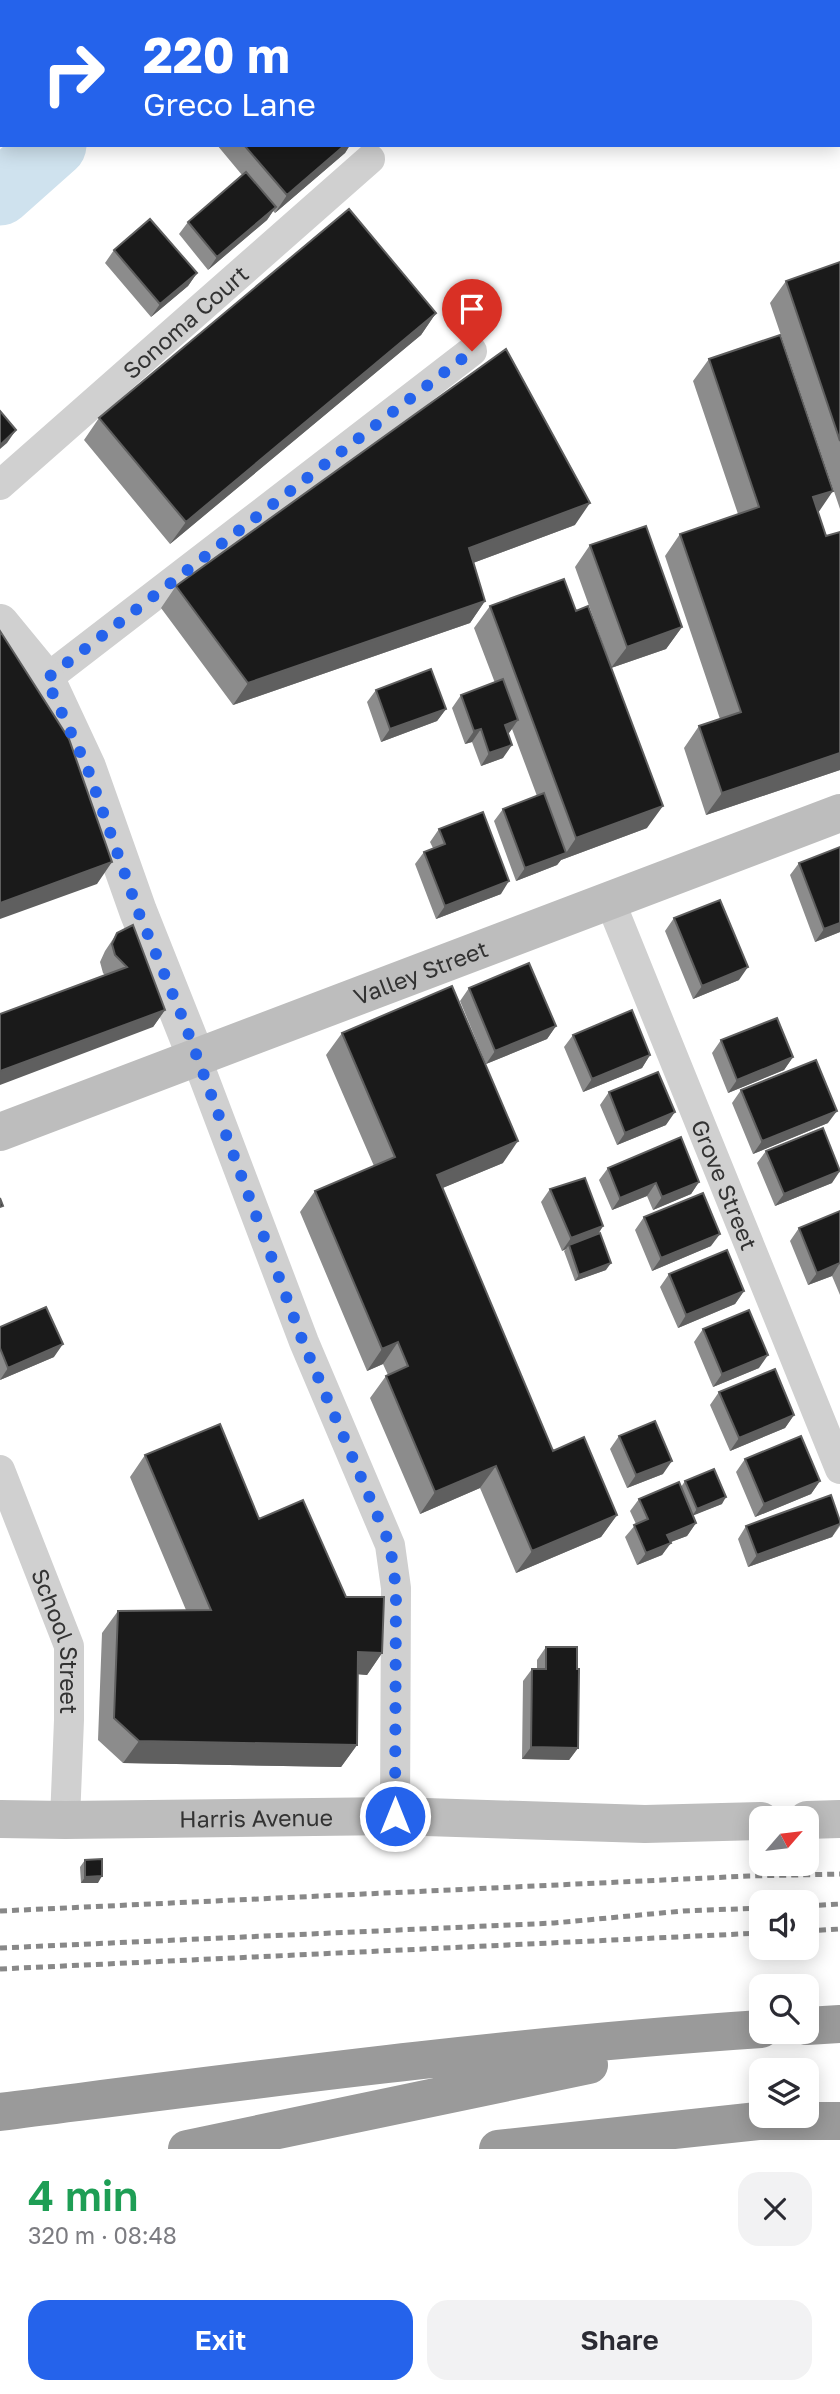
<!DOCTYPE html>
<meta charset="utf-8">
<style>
:root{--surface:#fff;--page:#f2f2f3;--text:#2b2b33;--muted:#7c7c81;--accent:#2563eb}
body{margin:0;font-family:"Golos Text",sans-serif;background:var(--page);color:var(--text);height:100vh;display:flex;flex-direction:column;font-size:26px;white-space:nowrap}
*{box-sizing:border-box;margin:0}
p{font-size:23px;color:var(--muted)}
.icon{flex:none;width:38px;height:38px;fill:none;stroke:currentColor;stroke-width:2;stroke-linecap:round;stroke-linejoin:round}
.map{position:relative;height:2149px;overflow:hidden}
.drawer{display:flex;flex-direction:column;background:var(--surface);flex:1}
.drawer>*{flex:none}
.banner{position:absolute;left:0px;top:0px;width:840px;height:147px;box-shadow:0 4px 18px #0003;background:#2563eb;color:#fff;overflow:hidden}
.needle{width:46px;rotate:62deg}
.controls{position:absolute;left:749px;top:1806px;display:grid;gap:14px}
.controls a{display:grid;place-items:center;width:70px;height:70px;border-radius:14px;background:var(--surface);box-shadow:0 4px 18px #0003;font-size:35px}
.pin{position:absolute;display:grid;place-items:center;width:60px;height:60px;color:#fff;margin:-72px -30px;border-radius:50% 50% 50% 0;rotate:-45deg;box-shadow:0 0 7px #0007}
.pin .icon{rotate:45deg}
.me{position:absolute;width:77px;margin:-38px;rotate:0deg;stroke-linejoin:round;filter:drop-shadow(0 0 5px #0008)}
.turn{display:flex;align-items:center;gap:24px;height:147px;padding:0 28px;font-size:32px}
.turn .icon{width:91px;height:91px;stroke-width:2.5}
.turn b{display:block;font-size:49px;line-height:60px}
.round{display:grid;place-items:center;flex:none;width:74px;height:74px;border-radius:21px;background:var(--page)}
.headline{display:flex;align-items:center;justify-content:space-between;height:119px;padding:0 28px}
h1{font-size:42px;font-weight:600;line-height:52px;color:#1e9e55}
.cta{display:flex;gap:14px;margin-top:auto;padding:14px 28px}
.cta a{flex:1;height:80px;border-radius:21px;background:var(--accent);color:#fff;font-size:28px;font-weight:600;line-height:80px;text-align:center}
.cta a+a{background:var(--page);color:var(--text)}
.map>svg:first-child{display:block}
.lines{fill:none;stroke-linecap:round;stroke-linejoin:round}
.river{stroke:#cfe2ee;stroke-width:65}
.minor{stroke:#d0d0d0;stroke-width:30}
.tertiary{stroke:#d0d0d0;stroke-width:38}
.secondary{stroke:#bdbdbd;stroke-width:38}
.motorway{stroke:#9a9a9a;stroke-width:38}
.rail{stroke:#888;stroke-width:5;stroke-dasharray:7 5;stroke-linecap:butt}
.wall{fill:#8c8c8c}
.shaded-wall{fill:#5f5f5f}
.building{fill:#1a1a1a;stroke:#5f5f5f;stroke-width:2}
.route{stroke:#2563eb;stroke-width:12;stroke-dasharray:0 21.6}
.labels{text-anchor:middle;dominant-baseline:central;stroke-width:7;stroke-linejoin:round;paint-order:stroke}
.street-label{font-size:23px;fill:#333;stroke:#fff}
</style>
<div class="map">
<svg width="840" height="2149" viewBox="0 0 840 2149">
<rect width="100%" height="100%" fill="#fff"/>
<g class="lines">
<!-- river -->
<path class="river" d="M211 2 213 0
M0 193 54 145"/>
<!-- minor -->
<g class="minor">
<path id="s1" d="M0 485 370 159"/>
<path d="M46 679 472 351"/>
<path id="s2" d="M610 901 840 1469"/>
<path d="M196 1057 304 1342 390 1545 396 1588 395 1816"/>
<path id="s3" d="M0 1470 69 1646V1720L65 1820"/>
</g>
<!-- tertiary -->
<path class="tertiary" d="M0 623 46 679 87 767 138 911 196 1057"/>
<!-- secondary -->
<g class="secondary">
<path id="s4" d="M0 1132 840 813"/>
<path id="s5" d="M0 1819 65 1820 395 1816 645 1824 761 1821"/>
<path d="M807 1820 840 1819"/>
</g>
<!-- motorway -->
<path class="motorway" d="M807 2026 840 2024
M0 2112C253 2080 506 2046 761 2029
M187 2149 589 2065
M498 2149 758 2121H840"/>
<!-- rail -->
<path class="rail" d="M807 1906 840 1904
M0 1911 749 1876 840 1874
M807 1931 840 1929
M0 1948 554 1923 683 1911 761 1908
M0 1969 761 1933"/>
</g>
<!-- wall -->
<path class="wall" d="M217 145H350L345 153 275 213 273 211 267 220 208 270 179 234 188 222 242 175Z
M114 250 197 273 188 286 151 317 105 263Z
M840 262V509L770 303 786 281Z
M436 313 421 335 170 544 84 440 99 418Z
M709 359 818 512 826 536 840 532V770L706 815 684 748 699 726 720 719 665 556 680 534 738 514 693 381Z
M575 525 473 563 485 601 470 623 233 705 161 608 176 586Z
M590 545 682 627 666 649 611 668 647 828 561 860 557 865 516 881 494 821 503 809 537 796 512 729 508 734 503 758 481 766 472 742 465 744 452 708 461 695 495 683 474 628 490 606 576 611 609 661 575 567Z
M376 690 446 709 437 721 381 742 367 702Z
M439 829 501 894 436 919 415 864 424 852 433 848 430 842Z
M799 863 840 932 815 942 790 875Z
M674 918 739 980 693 999 665 931Z
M117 933 165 1010 153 1027 103 973 100 962 105 951Z
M469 988 556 1026 547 1039 486 1064 460 1001Z
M342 1033 503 1163 442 1188 553 1451 617 1515 601 1537 516 1573 480 1488 420 1514 370 1398 386 1376 388 1375 383 1364 367 1371 300 1212 315 1191 374 1166 326 1055Z
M573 1035 650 1055 642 1068 583 1092 564 1047Z
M721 1040 793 1057 784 1070 728 1093 712 1053Z
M741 1090 828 1123 753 1154 732 1103Z
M609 1092 666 1125 617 1145 600 1105Z
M766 1151 832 1183 775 1206 757 1163Z
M608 1168 699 1182 691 1194 653 1210 647 1196 612 1210 599 1180Z
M550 1189 603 1226 598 1234 606 1270 575 1281 564 1251 566 1249 562 1251 541 1202Z
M840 1211V1295L832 1276 808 1285 790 1241 799 1228Z
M644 1217 711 1246 652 1271 635 1230Z
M669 1274 744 1291 735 1304 678 1328 660 1287Z
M0 1327 54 1357 0 1380Z
M703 1329 759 1368 713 1387 694 1342Z
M719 1392 794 1415 785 1428 730 1451 710 1405Z
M619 1436 663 1474 627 1488 610 1449Z
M145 1455 259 1519 346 1597 382 1653 367 1675 358 1674 357 1745 341 1767 123 1763 98 1740 102 1633 118 1611 186 1610 130 1477Z
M745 1459 820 1481 811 1494 755 1517 736 1472Z
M685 1481 722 1504 693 1515 696 1523 687 1536 670 1542 662 1555 637 1565 625 1537 636 1524 630 1511 639 1499 681 1487Z
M840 1521V1526L832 1537 748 1567 738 1539 746 1526Z
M546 1647 578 1748 569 1760 522 1759 523 1681 532 1669H537V1660Z
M85 1860 98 1883H81L80 1867Z"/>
<!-- shaded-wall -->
<path class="shaded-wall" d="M345 145H350L345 153 275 213 287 195Z
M276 207 267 220 208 270 217 257Z
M197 273 188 286 151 317 160 304Z
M436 313 421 335 170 544 186 522Z
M16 430 7 443 0 449V445Z
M833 491 818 513 813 497Z
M590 503 575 525 454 570 469 548Z
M485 601 470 623 233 705 248 683Z
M682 627 666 649 611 668 627 647Z
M446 709 437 721 381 742 390 729Z
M518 720 509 733 496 738 505 725Z
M481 729 472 742 465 744 474 731Z
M512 745 503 758 481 766 489 753Z
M840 753V770L706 815 722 793Z
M663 806 647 828 561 860 557 865 516 881 525 868 566 853 576 838Z
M112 862 97 884 0 919V903Z
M509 881 501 894 436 919 445 906Z
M840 923V932L815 942 824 929Z
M748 967 739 980 693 999 702 986Z
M165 1010 153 1027 0 1085V1071Z
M556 1026 547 1039 486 1064 495 1051Z
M650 1055 642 1068 583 1092 592 1079Z
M793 1057 784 1070 728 1093 737 1080Z
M837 1111 828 1123 753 1154 762 1141Z
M675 1112 666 1125 617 1145 625 1133Z
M518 1141 503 1163 421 1197 437 1175Z
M840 1171 832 1183 775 1206 784 1194Z
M699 1182 691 1194 653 1210 662 1197Z
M656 1183 647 1196 612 1210 620 1198Z
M603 1226 595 1239 569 1245 566 1249 562 1251 571 1238Z
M720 1234 711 1246 652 1271 661 1258Z
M611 1263 606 1270 575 1281 579 1275Z
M840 1263 832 1276 808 1285 817 1273Z
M744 1291 735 1304 678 1328 686 1315Z
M398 1342 383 1364 367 1371 382 1349Z
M63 1344 54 1357 0 1380 8 1368Z
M768 1355 759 1368 713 1387 722 1374Z
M794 1415 785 1428 730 1451 739 1438Z
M672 1461 663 1474 627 1488 636 1475Z
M496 1466 480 1488 420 1514 435 1492Z
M820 1481 811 1494 755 1517 764 1504Z
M726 1497 722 1504 692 1516 697 1509Z
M617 1515 601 1537 516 1573 532 1551Z
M696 1523 687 1536 658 1547 667 1535Z
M840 1524 832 1537 748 1567 757 1555Z
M671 1543 662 1555 637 1565 646 1553Z
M358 1652 382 1653 367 1675 342 1673Z
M139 1741 357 1745 341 1767 123 1763Z
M531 1747 578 1748 569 1760 522 1759Z
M102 1876 98 1883H81L85 1877Z"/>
<!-- building -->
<path class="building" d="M269 0H294L296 2H267Z
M244 145H345L287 195Z
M246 172 276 207 217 257 188 222Z
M349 209 436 313 186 522 99 418Z
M150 219 197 273 160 304 114 250Z
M840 262V441L786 281Z
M780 335 833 491 813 497 826 536 840 532V753L722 793 699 726 741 712 680 534 759 507 709 359Z
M506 349 590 503 469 548 485 601 248 683 176 586Z
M0 411 16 430 0 445Z
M646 526 682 627 627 647 590 545Z
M564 579 576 611 588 606 663 806 576 838 490 606Z
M0 631 69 739 112 862 0 903Z
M431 669 446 709 390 729 376 690Z
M503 679 518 720 505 725 512 745 489 753 481 729 474 731 461 695Z
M544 793 566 853 525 868 503 809Z
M483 812 509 881 445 906 424 852 445 844 439 829Z
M840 847V923L824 929 799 863Z
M720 900 748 967 702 986 674 918Z
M133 925 165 1010 0 1071V1014L127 967 115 955 112 944 117 933Z
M529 963 556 1026 495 1051 469 988Z
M452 986 518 1141 437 1175 553 1451 584 1437 617 1515 532 1551 496 1466 435 1492 386 1376 408 1366 398 1342 382 1349 315 1191 395 1157 342 1033Z
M632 1010 650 1055 592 1079 573 1035Z
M777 1018 793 1057 737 1080 721 1040Z
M816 1060 837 1111 762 1141 741 1090Z
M658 1072 675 1112 625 1133 609 1092Z
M823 1128 840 1171 784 1194 766 1151Z
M681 1137 699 1182 662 1197 656 1183 620 1198 608 1168Z
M585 1178 603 1226 571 1238 550 1189Z
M703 1193 720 1234 661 1258 644 1217Z
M0 1198 3 1206 0 1207Z
M840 1211V1263L817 1273 799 1228Z
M600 1233 611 1263 579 1275 569 1245Z
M727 1250 744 1291 686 1315 669 1274Z
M46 1307 63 1344 8 1368 0 1348V1327Z
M749 1310 768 1355 722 1374 703 1329Z
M775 1369 794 1415 739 1438 719 1392Z
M655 1421 672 1461 636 1475 619 1436Z
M220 1424 259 1519 303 1500 346 1597H384L382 1653 358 1652 357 1745 139 1741 114 1718 118 1611 211 1610 145 1455Z
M801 1436 820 1481 764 1504 745 1459Z
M714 1469 726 1497 697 1509 685 1481Z
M679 1482 696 1523 667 1535 671 1543 646 1553 634 1525 648 1519 639 1499Z
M831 1495 840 1521V1524L757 1555 746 1526Z
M546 1647H577V1669H579L578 1748 531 1747 532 1669H546Z
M102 1859V1876L85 1877V1860Z"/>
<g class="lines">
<!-- route -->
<path class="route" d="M395 1816 396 1588 390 1545 303 1342 183 1019 138 911 87 767 46 679 472 351"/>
</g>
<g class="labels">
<!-- street labels -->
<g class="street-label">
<text stroke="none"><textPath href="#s1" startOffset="247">Sonoma Court</textPath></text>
<text stroke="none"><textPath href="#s4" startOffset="450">Valley Street</textPath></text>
<text stroke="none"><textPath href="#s2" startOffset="306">Grove Street</textPath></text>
<text stroke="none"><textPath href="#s3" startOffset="182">School Street</textPath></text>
<text stroke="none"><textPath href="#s5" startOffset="256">Harris Avenue</textPath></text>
</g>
</g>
</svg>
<div class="controls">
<a><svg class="needle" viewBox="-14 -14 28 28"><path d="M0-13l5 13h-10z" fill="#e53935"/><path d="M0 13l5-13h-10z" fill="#7c7c81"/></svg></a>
<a><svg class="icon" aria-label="sound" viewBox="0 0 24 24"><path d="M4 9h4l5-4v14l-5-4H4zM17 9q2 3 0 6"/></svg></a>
<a><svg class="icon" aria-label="search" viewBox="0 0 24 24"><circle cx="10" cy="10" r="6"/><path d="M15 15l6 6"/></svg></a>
<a><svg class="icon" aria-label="layers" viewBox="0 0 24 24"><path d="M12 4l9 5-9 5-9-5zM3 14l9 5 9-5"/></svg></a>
</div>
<div class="pin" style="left:472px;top:351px;background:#d93025"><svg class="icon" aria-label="arrive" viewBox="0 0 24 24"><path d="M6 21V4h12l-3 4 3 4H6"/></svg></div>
<svg class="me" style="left:395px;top:1816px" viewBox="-20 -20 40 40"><circle r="17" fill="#2563eb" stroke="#fff" stroke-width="3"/><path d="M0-11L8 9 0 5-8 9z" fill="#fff"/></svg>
<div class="banner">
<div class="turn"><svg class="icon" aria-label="right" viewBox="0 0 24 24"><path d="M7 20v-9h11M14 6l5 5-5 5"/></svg><div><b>220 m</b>Greco Lane</div></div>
</div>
</div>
<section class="drawer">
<div class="headline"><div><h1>4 min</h1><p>320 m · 08:48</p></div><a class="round"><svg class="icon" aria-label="close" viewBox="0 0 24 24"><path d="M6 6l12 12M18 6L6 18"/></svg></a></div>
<div class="cta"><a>Exit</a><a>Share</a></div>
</section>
